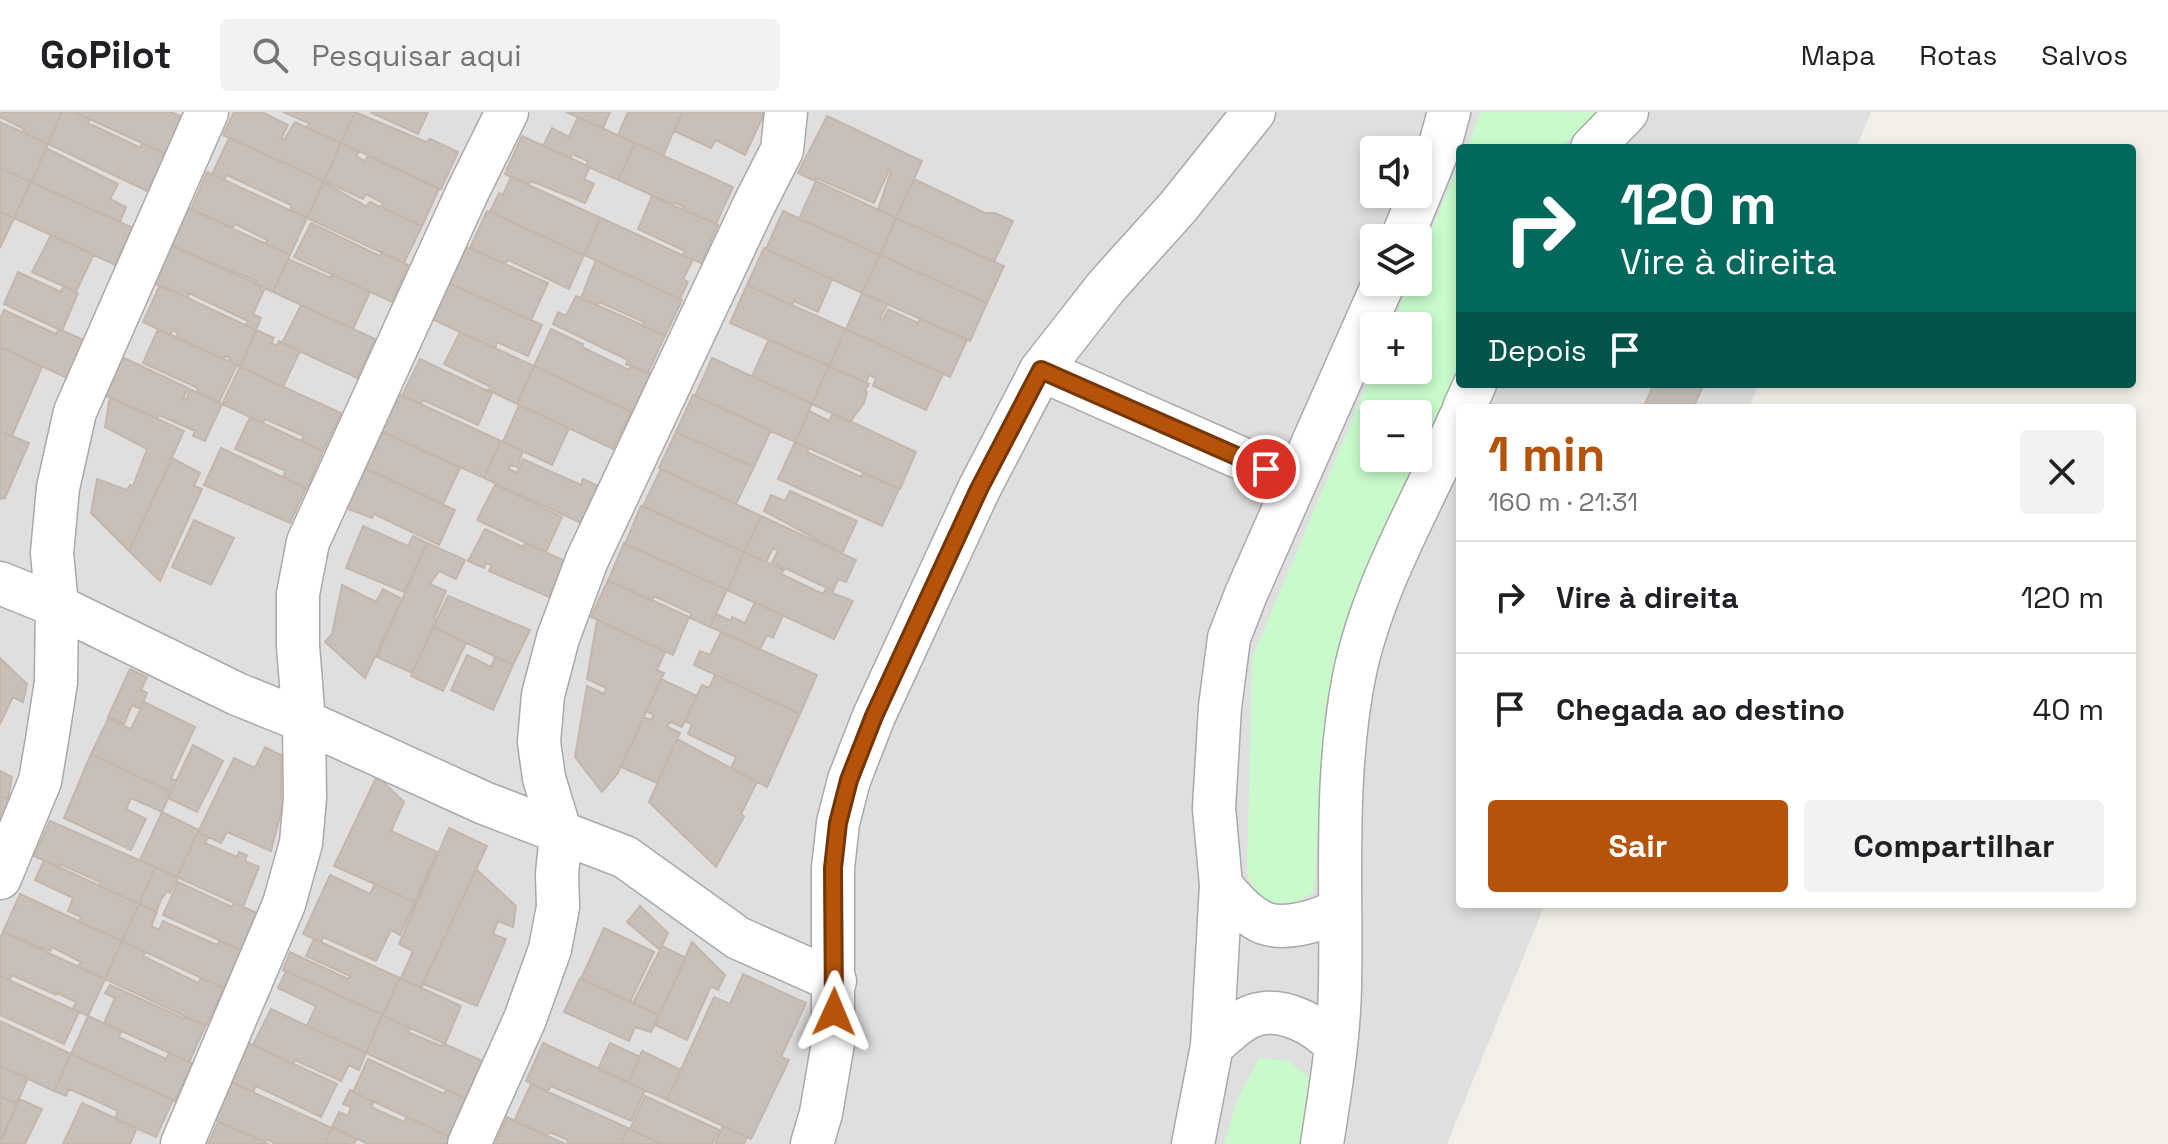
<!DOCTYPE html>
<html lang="pt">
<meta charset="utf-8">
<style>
:root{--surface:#fff;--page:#f2f2f2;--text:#202124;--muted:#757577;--line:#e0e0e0;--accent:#b45309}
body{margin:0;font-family:"Space Grotesk",sans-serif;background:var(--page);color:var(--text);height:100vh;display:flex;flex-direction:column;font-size:30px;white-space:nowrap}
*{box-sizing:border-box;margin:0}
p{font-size:26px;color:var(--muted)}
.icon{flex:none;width:44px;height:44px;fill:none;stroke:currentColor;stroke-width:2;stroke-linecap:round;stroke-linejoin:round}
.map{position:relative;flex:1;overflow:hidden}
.drawer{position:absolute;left:1456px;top:292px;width:680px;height:504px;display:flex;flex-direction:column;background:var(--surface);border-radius:8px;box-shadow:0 4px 12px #0003}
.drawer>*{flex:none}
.hud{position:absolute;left:1456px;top:32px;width:680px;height:244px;border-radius:8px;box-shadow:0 4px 12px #0003;background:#00695c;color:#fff;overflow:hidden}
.controls{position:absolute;left:1360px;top:24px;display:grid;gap:16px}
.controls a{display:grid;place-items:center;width:72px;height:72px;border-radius:8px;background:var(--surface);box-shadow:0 4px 12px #0003;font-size:40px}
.pin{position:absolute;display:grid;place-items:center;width:68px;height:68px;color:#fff;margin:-34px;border:4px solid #fff;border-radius:50%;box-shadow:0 2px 8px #0007}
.me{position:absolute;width:88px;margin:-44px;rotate:1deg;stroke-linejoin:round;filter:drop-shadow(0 0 6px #0008)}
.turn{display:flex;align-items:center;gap:28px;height:168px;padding:0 32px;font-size:36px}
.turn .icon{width:104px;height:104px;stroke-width:2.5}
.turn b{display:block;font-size:56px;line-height:68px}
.then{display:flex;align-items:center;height:76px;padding:0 32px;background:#0003;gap:16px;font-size:30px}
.round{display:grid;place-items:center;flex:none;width:84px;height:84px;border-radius:8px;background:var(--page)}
.head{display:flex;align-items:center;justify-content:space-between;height:136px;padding:0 32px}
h1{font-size:48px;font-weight:700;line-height:60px;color:var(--accent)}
.action{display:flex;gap:16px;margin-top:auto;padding:16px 32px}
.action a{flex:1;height:92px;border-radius:8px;background:var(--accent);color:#fff;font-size:32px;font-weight:700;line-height:92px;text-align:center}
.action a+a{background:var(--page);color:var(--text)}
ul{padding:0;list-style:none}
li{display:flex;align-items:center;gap:24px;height:112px;padding:0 32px;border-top:2px solid var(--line)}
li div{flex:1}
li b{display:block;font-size:30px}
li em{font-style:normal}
header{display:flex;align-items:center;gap:48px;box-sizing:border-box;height:112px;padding:0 40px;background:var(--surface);border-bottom:2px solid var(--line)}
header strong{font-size:38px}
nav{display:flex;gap:44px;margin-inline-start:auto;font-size:28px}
.search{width:560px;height:72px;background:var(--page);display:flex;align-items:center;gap:20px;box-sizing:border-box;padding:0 28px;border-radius:8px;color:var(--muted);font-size:30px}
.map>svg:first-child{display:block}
.residential{fill:#e0dfdf;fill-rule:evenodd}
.park{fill:#c8facc;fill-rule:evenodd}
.building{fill:#c7bfb8;stroke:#c4b6ab;stroke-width:2}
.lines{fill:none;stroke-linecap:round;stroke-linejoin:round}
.minor-casing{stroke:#a9a9a9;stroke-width:45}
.minor{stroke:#fff;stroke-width:42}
.route-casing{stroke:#753606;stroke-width:20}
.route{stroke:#b45309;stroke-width:14}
</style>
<header>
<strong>GoPilot</strong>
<div class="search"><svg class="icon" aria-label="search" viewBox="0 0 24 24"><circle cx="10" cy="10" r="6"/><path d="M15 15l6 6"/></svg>Pesquisar aqui</div>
<nav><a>Mapa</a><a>Rotas</a><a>Salvos</a></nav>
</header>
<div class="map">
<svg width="2168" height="1032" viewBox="0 0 2168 1032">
<rect width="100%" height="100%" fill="#f2efe9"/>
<!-- residential -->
<path class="residential" d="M0 0H1871L1856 36H1460V272H1759L1749 296H1460V792H1545L1447 1032H0ZM1374 38H1418V82H1374ZM1374 126H1418V170H1374ZM1374 214H1418V258H1374ZM1374 302H1418V346H1374Z"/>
<!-- park -->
<path class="park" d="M1481 0H1605L1559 36H1466Z
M1460 50V255L1348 502 1325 596 1314 780 1292 792 1264 799 1247 762 1252 546 1374 255V258H1418V214H1391L1410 170H1418V150ZM1374 302H1418V346H1374Z
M1259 946 1288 949 1314 968 1304 1032H1224L1237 988Z"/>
<!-- building -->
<path class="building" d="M0 0H62L48 32 22 20 24 17 0 5Z
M62 0H74L89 7 88 11 141 36 142 31 166 42 149 80 48 32Z
M74 0H171L182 5 166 42Z
M234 0H262L288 13 281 27 284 28 295 10 341 31 324 69 223 23Z
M283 0H355L341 31 307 16 309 11Z
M355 0 426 30 430 27 458 40 441 77 341 31Z
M370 0H428L418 22Z
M566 0H610L603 16Z
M628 0H682L663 44 618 23Z
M682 0H765L745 43 716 28 711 36 674 19Z
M827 4 922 49 896 106 878 98 891 59 889 58 874 91 816 66 815 69 798 61Z
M578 5 635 31 618 68 586 54 588 49 572 42 571 46 543 34 552 16 569 25Z
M0 10 48 32 31 70 0 56Z
M522 24 590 55 584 67 594 72 585 91 531 69 529 73 505 62Z
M229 26 324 69 307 106 291 98V93L227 63 224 68 212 62Z
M341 31 359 40 356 44 365 49 368 44 439 77 422 114 381 95 383 91 366 82 363 87 324 69Z
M635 31 733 75 716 112 682 97 684 95 676 91 674 93 618 68Z
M46 36 118 72 110 87 126 95 120 110 31 70Z
M0 56 31 70 14 106 0 100Z
M207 60 307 106 290 143 266 132 267 128 235 112 233 116 191 97Z
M511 65 601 106 584 143 490 100 499 81 503 83Z
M914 67 985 101H995L1013 109 994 150 896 106Z
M816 69 896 106 880 143 799 107Z
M31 70 133 116 115 153 14 106Z
M323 70 366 94 370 90 422 114 404 151 307 106Z
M652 84 718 113 701 151 683 143 685 139 638 117Z
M188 96 290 143 273 180 255 172 256 169 171 133Z
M487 99 584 143 569 177 508 148 505 152 470 136Z
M783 99 880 143 862 181 766 137Z
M0 100 14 106 0 136Z
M601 106 693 148 683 167 688 170 680 187 584 143Z
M896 106 1004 154 987 191 880 143Z
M311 111 380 144 382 140 408 153 392 190 294 145Z
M51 123 94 142 76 180 32 160Z
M170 133 265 176 253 202 261 206 256 218 246 213 248 209 189 181 188 186 153 171Z
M466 135 548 171 531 208 449 171Z
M764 136 832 167 818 200 794 189 792 193 747 173Z
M880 143 987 191 970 229 862 181Z
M288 147 331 166 332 162 370 180 353 217 273 180Z
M596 148 682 188 665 224 643 214 644 210 599 190 597 193 581 186Z
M18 160 61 180 63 174 78 181 62 219 4 192Z
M449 171 542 213 528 244 497 230 495 236 432 207Z
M160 173 256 218 240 255 229 249 230 246 225 244 223 247 176 226 178 221 173 218 170 223 143 210Z
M747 173 846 217 829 254 730 211Z
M862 181 887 192 880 207 883 208 888 197 918 211 920 207 967 228 950 265 846 217Z
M576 184 665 223 648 261 626 252 628 248 553 212 558 200 566 204Z
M301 193 375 227 357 266 282 231Z
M4 198 56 222 59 217 84 228 67 266 0 235V207Z
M158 217 237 253 219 290 197 280 198 276 143 251Z
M551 217 583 232 582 235 629 258 631 253 654 264 636 302 534 254Z
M846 217 943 262 926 298 873 274 876 266 869 263 866 271 829 254Z
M256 218 274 226 271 231 277 234 279 229 300 239 283 275 240 255Z
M460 220 534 254 517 292 488 278 491 275 444 252Z
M769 227 829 254 812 292 752 264Z
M0 235 42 255 12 324 0 319Z
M122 245 188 276 183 287 186 288 190 277 222 292 205 329 193 324 195 319 159 303 157 307 104 283Z
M712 246 812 292 795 330 695 284Z
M420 247 492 281 478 313 423 288 421 292 402 284Z
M534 254 631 300 613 337 517 292Z
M829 254 869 272 865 279 867 280 864 291 850 310 812 292Z
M240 255 341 301 323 339 301 329 304 324 265 307 263 311 222 292Z
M1654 272H1704L1693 296H1643Z
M399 282 501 329 484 366 381 319Z
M693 283 771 318 754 355 676 320Z
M110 285 184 319 129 439 91 401 97 367 127 378 130 373 133 374 147 337 105 315Z
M519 293 569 316 552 353 503 330Z
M809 299 829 309 833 301 916 340 900 377 795 330Z
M250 305 323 339 307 376 283 365 286 359 235 337Z
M0 319 29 331 5 386 0 387Z
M383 320 460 356 443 392 365 356Z
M676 320 754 355 736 392 659 356Z
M501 329 523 339 517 355 511 353 508 356 517 361 523 347 581 373 583 367 598 374 581 411 484 366Z
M795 330 809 336 807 340 861 365 863 361 899 377 882 414 778 367Z
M221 336 306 376 290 411 204 373Z
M172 346 200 361 194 374 202 377 160 469 129 439Z
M362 355 455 398 439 433 374 402 372 406 343 395Z
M661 357 761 404 744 440 643 394Z
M495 373 562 405 546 440 477 408Z
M790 379 857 409 842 441 764 399 771 383 785 389Z
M641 394 744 440 727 478 625 432Z
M761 404 856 448 846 470 838 467 833 479 772 450 778 439 773 436 766 450 744 440Z
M194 408 234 426 211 473 172 455Z
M363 414 408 434 413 424 427 431 404 480 346 456Z
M485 417 523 435 525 431 565 449 549 485 489 459 492 453 486 451 484 456 468 449Z
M427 431 465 448 456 467 439 459 430 472 446 479 434 507 437 508 412 561 377 545Z
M624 431 727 478 710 515 690 506 691 501 654 484 652 489 608 469Z
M744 440 784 458 781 462 823 482 825 478 853 489 834 527 727 478Z
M608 468 689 505 673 543 591 505Z
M342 473 376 490 383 477 402 487 365 566 325 530 332 522Z
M448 484 530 518 513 553 433 515Z
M755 490 783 503 773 526 767 523 760 537 710 515 716 502 731 509 732 505 745 511Z
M597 508 665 540 657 558 664 561 618 661 602 680 575 645 587 574 604 582 606 576 587 567Z
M433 515 466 531 443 579 411 564Z
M721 520 817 563 800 602 694 553 700 539 710 543Z
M467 543 491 555 495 545 513 553 493 598 451 578Z
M0 546 27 572 23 590 13 585 0 612Z
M130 557 147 565 141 578 147 581 140 597 132 593 124 612 108 605Z
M715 563 800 602 767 675 731 656 736 645 688 622 692 612 685 609 702 573 709 576Z
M661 567 697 584 682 615 671 610 666 614 680 621 657 671 621 655 644 605 651 608 654 603 646 599Z
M144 590 195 615 171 666 176 669 171 680 91 642 108 607 131 617Z
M677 627 757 670 741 702 744 705 716 755 649 690Z
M193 633 223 649 197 700 168 686Z
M265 635 281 643V687L284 689 271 739 227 720 221 731 198 720 234 646 255 656Z
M91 642 171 680 162 700 131 686 126 697 146 707 131 738 64 706Z
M0 659 12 665 8 687 0 684Z
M377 664 404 690 391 719 437 740 415 790 334 754Z
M0 684 13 690 0 718Z
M162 700 199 718 177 765 140 748Z
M50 709 155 755 139 792 100 774V770L60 752 59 755 34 744Z
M449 716 487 734 421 876 401 866 413 839 399 832Z
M198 720 208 725 205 731 237 745 239 740 247 743 245 749 259 755 243 795 177 765Z
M44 748 139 792 122 829 79 810 81 805 68 799 73 786 35 768Z
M155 755 178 766 170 781 167 779 161 788 156 800 139 792Z
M476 757 516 794 513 815 498 809 493 822 506 827 477 894 423 872Z
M330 763 370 782 375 772 415 790 400 823 391 818 376 849 323 825 321 830 303 822Z
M178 770 232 795 234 791 259 802 243 839 163 803Z
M20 782 122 829 105 867 78 854 81 850 52 835 50 839 3 820Z
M139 792 157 800 151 814 159 818 163 809 217 833 219 829 242 839 225 877 122 829Z
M640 794 668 821 660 838 627 810Z
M604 816 654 840 630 890 581 867Z
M3 820 105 867 88 904 73 897 76 890 57 881 56 883 12 863 10 868 0 864V826Z
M314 827 400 866 383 903 283 858 290 840 348 867 350 864 306 844Z
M122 829 145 840 143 844 198 871 201 866 224 876 206 914 105 867Z
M692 830 725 863 718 878 711 874 687 928 655 913Z
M662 834 686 846 659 903 633 891Z
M286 859 382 903 366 941 307 914 316 894 278 876Z
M743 862 806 891 781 945 789 948 751 1027 667 988 714 885 730 892Z
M0 864 79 900 64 932 0 903Z
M400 866 461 894 445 932 382 903Z
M580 866 659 903 651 920 635 915 629 929 564 900Z
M110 873 185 907 186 905 206 913 189 950 104 911 115 886 105 881Z
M271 897 366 941 359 958 349 953 341 969 295 948 293 952 253 933Z
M382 903 410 916 408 920 441 934 445 932 487 951 469 988 366 941Z
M88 904 121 919 119 925 166 947 169 941 192 951 175 989 71 942Z
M0 909 71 942 54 979 0 954Z
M249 931 337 972 321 1005 256 974 253 980 231 970Z
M543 931 645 978 631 1009 551 974 548 979 526 969Z
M610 931 640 945 628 971 598 957Z
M642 939 681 958 667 988 628 971Z
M71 942 173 988 156 1025 115 1007 118 999 99 990 69 977 66 984 54 979Z
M368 947 444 982 446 978 469 988 452 1026 353 980Z
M0 954 28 966 17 991 0 984Z
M231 970 332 1016 325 1032H276L266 1027 265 1030 215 1008Z
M531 972 628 1016 621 1032H567L568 1028 550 1020 547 1024 514 1009Z
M350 978 374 990 371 995 404 1010 407 1005 452 1026 450 1032H368L332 1015 339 1000 348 1004 351 995 343 992Z
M645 984 719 1018 712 1032H662L630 1017Z
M0 985 17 992 0 1029Z
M19 987 42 997 25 1032H0Z
M82 991 137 1016 130 1032H63Z
M507 1005 509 1006 565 1032H495Z
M218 1010 265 1030 268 1032H208Z
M723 1014 747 1025 744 1032H715Z
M332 1016 357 1027 354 1032H325Z
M628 1016 630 1017 662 1032H621Z"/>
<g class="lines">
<defs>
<path id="minor" d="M1592 36 1627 0
M1402 126 1440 33 1449 0
M1041 258 1295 370
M1464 296 1475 272
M0 471 57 494 237 582 304 609 484 691 625 745 738 826 835 869
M0 766 40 669 47 628 56 570 57 494 52 441 58 376 75 300 207 0
M1221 773C1232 787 1247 804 1264 811 1285 819 1320 809 1338 798
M1212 934C1224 924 1237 910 1252 904 1282 893 1317 913 1336 934
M182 1032 284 792 301 731 305 686 304 609 298 534V482L308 430 467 81 507 0
M469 1032 525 907 550 837 558 795 557 762 561 722 544 666 539 630 543 583 558 526 587 448 754 93 782 38 786 0
M812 1032 821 1001 833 931V756L838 711 849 668 874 604 979 377 1041 258 1106 175 1178 95 1254 0
M1193 1032 1212 934 1221 773 1214 696 1220 595 1229 526 1246 482 1384 170
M1322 1032C1330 980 1339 927 1340 875 1342 771 1334 667 1354 565 1372 474 1423 390 1460 306"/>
</defs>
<!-- minor casing -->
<use href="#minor" class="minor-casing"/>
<!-- minor -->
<use href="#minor" class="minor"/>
</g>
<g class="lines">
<defs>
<path id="route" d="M834 900 833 756 838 711 849 668 874 604 979 377 1041 258 1266 357"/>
</defs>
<!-- route casing -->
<use href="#route" class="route-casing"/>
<!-- route -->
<use href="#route" class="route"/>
</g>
</svg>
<div class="controls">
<a><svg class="icon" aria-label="sound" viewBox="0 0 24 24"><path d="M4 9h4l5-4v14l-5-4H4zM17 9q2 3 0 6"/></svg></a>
<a><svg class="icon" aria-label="layers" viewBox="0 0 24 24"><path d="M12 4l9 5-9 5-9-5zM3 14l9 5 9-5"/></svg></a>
<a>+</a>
<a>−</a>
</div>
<div class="pin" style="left:1266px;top:357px;background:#d93025"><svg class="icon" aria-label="arrive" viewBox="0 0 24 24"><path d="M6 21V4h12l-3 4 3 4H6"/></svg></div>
<svg class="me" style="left:834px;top:900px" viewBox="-20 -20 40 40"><path d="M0-17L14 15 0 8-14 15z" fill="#b45309" stroke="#fff" stroke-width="4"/></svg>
<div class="hud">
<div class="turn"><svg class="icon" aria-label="right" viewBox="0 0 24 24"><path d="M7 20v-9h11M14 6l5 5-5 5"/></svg><div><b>120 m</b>Vire à direita</div></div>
<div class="then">Depois<svg class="icon" aria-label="arrive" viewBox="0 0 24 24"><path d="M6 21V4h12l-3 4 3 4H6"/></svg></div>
</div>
<section class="drawer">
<div class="head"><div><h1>1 min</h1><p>160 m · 21:31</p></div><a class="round"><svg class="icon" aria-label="close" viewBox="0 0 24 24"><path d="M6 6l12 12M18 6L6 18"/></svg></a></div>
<ul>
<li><svg class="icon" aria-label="right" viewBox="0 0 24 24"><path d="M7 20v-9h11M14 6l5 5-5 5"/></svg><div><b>Vire à direita</b></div><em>120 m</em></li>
<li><svg class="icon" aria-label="arrive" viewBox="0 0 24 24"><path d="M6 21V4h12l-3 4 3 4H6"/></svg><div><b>Chegada ao destino</b></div><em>40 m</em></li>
</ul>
<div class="action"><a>Sair</a><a>Compartilhar</a></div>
</section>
</div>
